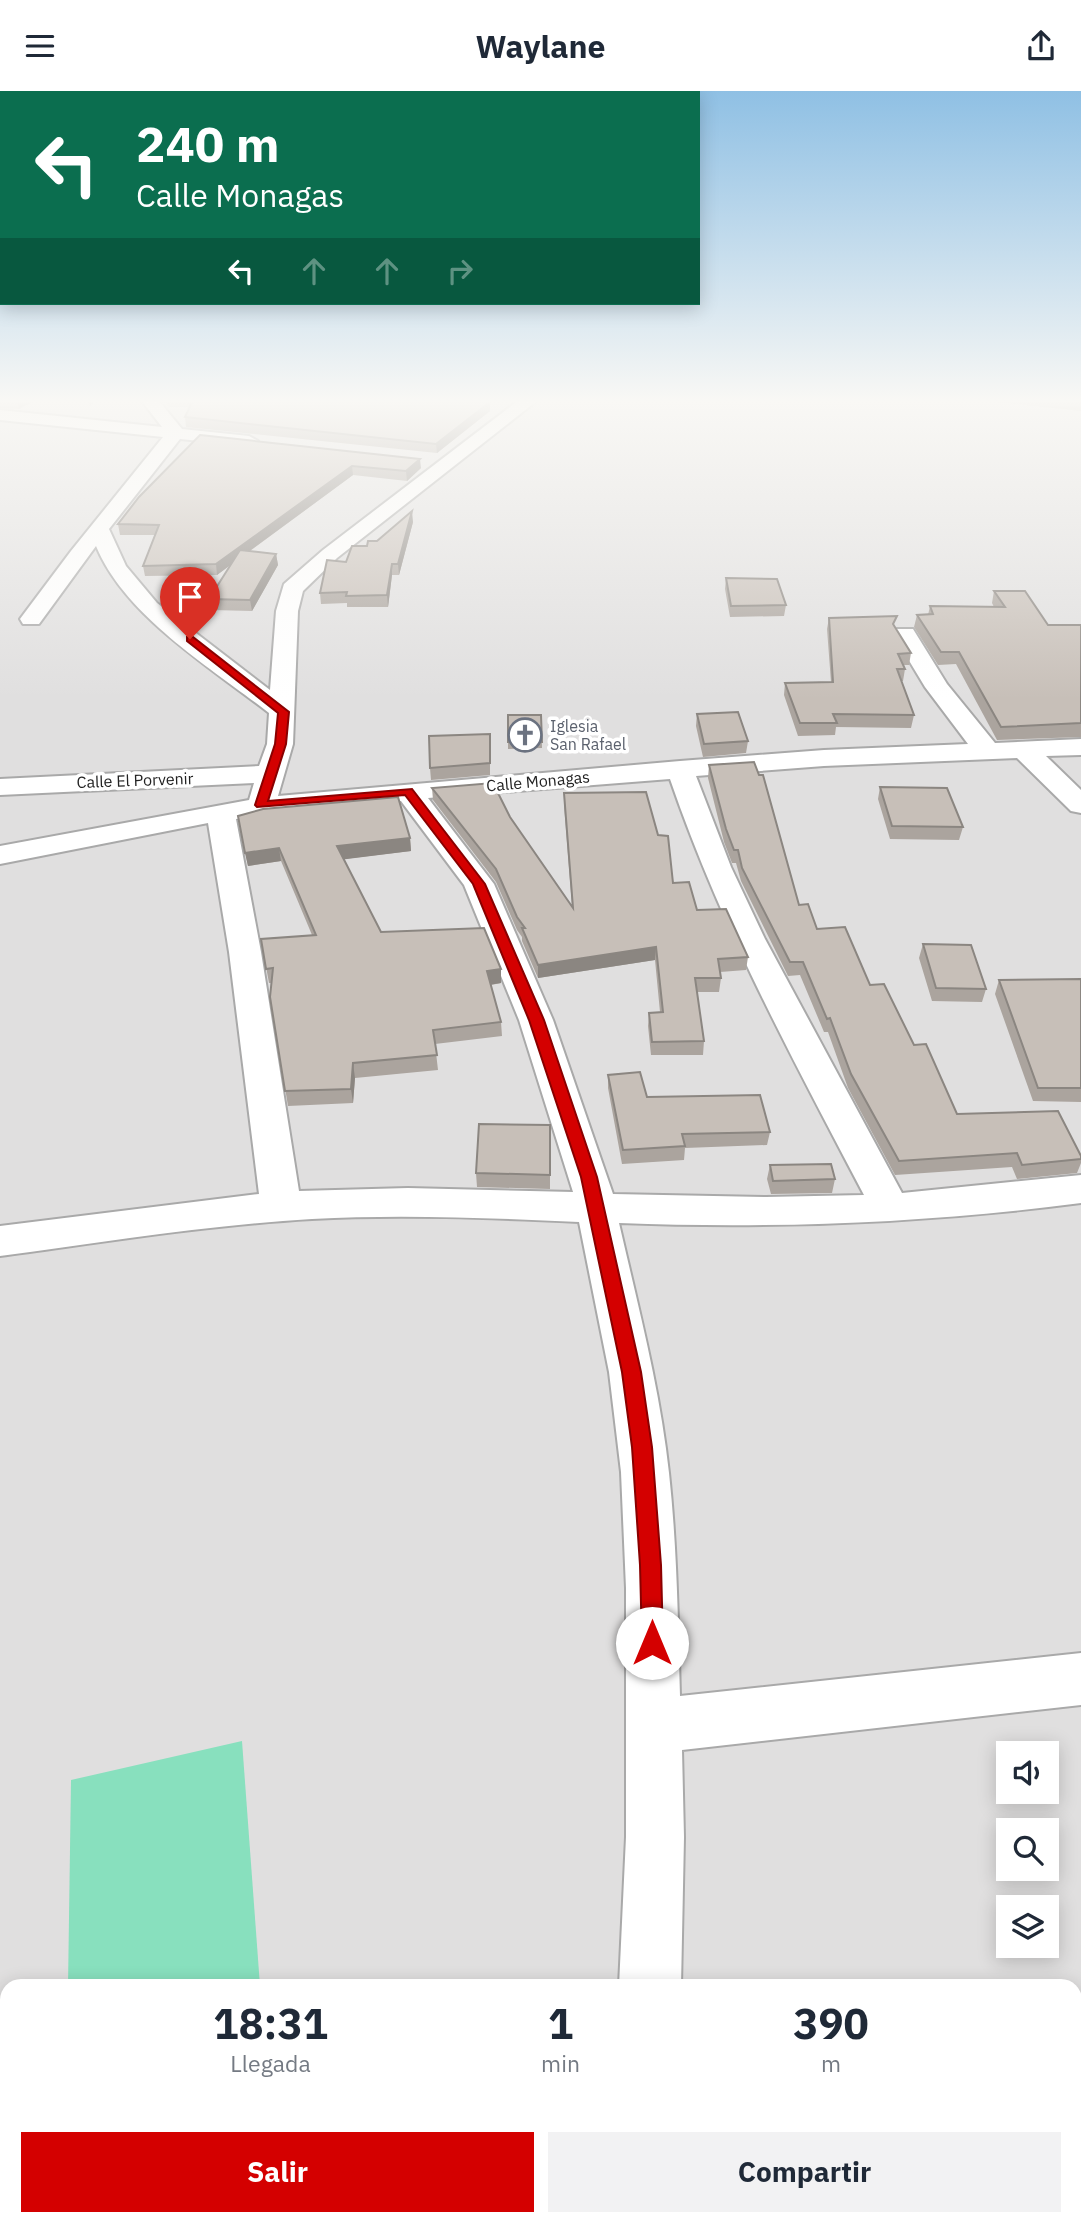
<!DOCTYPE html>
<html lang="es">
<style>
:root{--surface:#fff;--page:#f2f2f3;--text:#1f2937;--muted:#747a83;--accent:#d40000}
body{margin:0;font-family:"IBM Plex Sans",sans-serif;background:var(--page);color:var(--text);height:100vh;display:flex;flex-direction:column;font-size:26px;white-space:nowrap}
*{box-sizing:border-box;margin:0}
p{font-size:23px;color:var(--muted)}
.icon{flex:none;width:38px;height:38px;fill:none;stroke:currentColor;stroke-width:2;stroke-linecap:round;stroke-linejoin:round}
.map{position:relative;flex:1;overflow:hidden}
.panel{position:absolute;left:0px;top:1888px;width:1082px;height:247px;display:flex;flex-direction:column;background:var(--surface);border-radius:21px 21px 0 0;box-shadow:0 4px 18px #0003}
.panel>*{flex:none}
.banner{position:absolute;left:0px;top:0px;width:700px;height:214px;box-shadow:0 4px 18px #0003;background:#0b6e4f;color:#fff;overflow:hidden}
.controls{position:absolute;left:996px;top:1650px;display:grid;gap:14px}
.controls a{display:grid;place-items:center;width:63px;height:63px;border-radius:0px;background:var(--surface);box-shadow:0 4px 18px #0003;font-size:35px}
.pin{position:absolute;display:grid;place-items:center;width:60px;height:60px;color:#fff;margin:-72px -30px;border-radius:50% 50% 50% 0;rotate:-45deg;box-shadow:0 0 7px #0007}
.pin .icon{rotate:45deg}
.me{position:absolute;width:77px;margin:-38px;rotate:0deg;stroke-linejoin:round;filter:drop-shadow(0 0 5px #0008)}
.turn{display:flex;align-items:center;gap:24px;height:147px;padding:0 21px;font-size:32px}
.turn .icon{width:91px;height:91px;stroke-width:2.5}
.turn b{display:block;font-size:49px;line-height:60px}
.lanes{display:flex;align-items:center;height:66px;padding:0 21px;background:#0003;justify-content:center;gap:35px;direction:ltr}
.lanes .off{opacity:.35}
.eta{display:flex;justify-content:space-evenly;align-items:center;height:119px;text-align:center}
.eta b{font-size:42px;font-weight:700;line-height:49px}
.button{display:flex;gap:14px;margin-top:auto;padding:14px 21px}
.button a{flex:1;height:80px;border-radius:0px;background:var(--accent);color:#fff;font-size:28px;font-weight:700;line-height:80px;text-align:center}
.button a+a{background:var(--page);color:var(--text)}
header{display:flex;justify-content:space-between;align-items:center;height:91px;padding:0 21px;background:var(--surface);font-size:32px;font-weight:700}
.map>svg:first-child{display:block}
.residential{fill:#e0dfdf;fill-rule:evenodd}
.pitch{fill:#88e0be}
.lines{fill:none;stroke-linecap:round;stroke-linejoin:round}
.minor-casing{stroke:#a9a9a9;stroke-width:4}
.minor{fill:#fff;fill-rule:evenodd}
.wall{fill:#aba49e}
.shaded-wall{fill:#8b8681}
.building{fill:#c7bfb8;stroke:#8b8681;stroke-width:2}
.route{fill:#d40000;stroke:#8a0000;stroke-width:2}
.labels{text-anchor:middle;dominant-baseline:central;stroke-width:7;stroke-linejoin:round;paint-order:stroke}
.far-worship-label{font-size:16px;fill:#5b616d;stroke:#fff;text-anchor:start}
.far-street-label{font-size:16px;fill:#222;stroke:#fff}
</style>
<header><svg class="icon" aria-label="menu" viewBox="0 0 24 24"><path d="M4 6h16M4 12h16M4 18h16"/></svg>Waylane<svg class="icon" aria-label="share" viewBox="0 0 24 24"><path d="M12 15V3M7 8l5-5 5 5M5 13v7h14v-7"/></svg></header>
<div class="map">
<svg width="1081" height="2134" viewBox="0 0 1081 2134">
<rect width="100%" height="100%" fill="#f2efe9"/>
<!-- residential -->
<path class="residential" d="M0 309H1081V2134H0ZM1008 1662H1046V1701H1008ZM1008 1740H1046V1778H1008ZM1008 1816H1046V1855H1008ZM7 1895H1074V2128H7Z"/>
<!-- pitch -->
<path class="pitch" d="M242 1650 260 1895H68L71 1689Z"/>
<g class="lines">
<defs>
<path id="minor" d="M141 309H158L182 338 249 345 258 350 249 355 180 348 109 438 126 475 157 512 270 599 276 520 284 493 323 459 519 309H538L337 467 303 500 298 520 293 653 278 705 680 670 824 659 968 653 925 596 893 543 897 538H913L947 593 995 652 1081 648V664L1046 665 1081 699V722L1071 720 1017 667 824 675 696 685 731 776 765 848 902 1102 1081 1084V1112C927 1132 775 1138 619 1132 638 1215 660 1298 669 1382 677 1456 678 1530 680 1605L1081 1562V1614L682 1659 684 1746 681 1895H619L626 1746V1497L621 1381 609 1281 579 1131C490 1127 401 1123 312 1128 208 1134 104 1151 0 1165V1135L259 1103 229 861 208 732 0 773V755L249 709 254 692 0 704V688L259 675 267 653 269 622C210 576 125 525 96 455L39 533H23L20 528 71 460 163 346 0 329V319L162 336ZM670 688C721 836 791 965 864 1104L766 1106 613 1103 553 929 494 793 428 707ZM401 710 464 794 519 929 573 1101 408 1097 299 1100 261 861 236 728Z
M608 2128H678V2134H608Z"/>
</defs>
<!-- minor casing -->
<use href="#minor" class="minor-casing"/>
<!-- minor -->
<use href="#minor" class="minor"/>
</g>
<!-- wall -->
<path class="wall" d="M0 309H36L19 318 0 317Z
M162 309H479L490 320 437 362 186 336 185 326 190 316H170Z
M978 309H1081V320Z
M200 344 421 377 407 390 353 384 250 460 276 463 278 474 252 520 211 519 209 508 230 474 217 484 145 485 143 475 155 444H120L118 433Z
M413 431 399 484H392L388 516H347V512L321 513 320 502 346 471 367 455Z
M726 487 786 514 784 525 730 526 725 498Z
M994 500 1048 534H1081V646L997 649 956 573 938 574 914 536 917 524H928L930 515 994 516 992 512Z
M829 527 895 536 911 562 909 574H904L905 578 903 590H901L914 624 911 637 836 636 835 644 798 645 784 604 785 592 831 591 827 538Z
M697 623 748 650 746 662 703 666 696 635Z
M541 624 542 657 508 658V651Z
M490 655V684L431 689 430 677Z
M709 674 799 814 817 838 870 894 914 954 957 1023 1081 1065V1072L1077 1082 1017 1088 1012 1076 895 1084 848 997 828 941H824L800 884 788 885 741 790 736 772H732L724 751 708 687Z
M880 696 963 736 959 749 890 748 878 708Z
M432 697 510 726 572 815 564 714V702L658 744 673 792 697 819 748 866 746 879 720 881 721 887 719 901H697L704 950 703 964H651L648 935 649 922 660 921 655 869 538 887 522 850V846L517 839 496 791 433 709Z
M238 725 410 747 411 760 344 768 381 841 501 892 491 894 501 931 502 945 435 953 438 979 355 987 353 1012 288 1015 270 906 272 892H269L261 848 312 844 281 770 248 775Z
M923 853 986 898 982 911 932 910 919 867Z
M1081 888V1011L1033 1010 995 903 999 889Z
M608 984 647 1006 770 1041 767 1054 685 1057 684 1069 622 1073 608 997Z
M550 1034V1098L477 1096 476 1082Z
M770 1074 835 1088 832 1102 771 1103 767 1088Z"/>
<!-- shaded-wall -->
<path class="shaded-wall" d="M17 309H36L19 318Z
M89 309H96L90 315Z
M490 311V320L437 362 436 353Z
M420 368 421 377 407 390 406 380Z
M352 375 353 384 217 484 216 473Z
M412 420 413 431 399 484 398 473Z
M276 463 278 474 252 520 250 509Z
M392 473V484L388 516 387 504Z
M410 747 411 760 339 769 337 755Z
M279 757 281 770 248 775 245 762Z
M656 856 655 869 538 887V874Z
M501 878V892L488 894 487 880Z
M353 972 355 987 353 1012 351 998Z"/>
<!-- building -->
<path class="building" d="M193 309H479L490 311 436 353 185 326Z
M200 344 420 368 406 380 352 375 216 473 143 475 159 434 118 433 139 406Z
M412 420 398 473H392L387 504 346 505 347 501 320 502 327 469 346 471 352 455H367L368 450H377Z
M240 459 276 463 250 509 209 508Z
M726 487 777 488 786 514 731 515Z
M994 500H1025L1048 534H1081V632L1001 636 959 561H941L917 524 933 523 930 515 1005 516Z
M897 525 893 533 911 562 898 563 905 578H897L914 624 833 623 837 632H800L785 592 833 591 829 527Z
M738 621 748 650 704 653 697 623Z
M508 624H541L542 651H508Z
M490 643V672L430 677 429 645Z
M754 671 759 684H763L799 814 808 813 817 838 845 836 870 894 884 893 914 954 926 953 957 1023 1058 1020 1081 1065V1068L1022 1074 1017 1062 899 1070 851 983 830 927 827 928 803 871H790L742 777 738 759H734L726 738 709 674Z
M493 692 510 726 573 817 564 702 646 701 658 744 668 745 673 792 689 791 697 819 726 818 748 866 718 868 721 887H695L704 950 652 951 649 922 663 921 656 856 538 874 522 837H525L517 826 496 778 432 697Z
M880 696 947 697 963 736 892 735Z
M398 706 410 747 337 755 381 841 484 837 501 878 487 880 501 931 433 939 437 964 353 972 351 998 285 1000 270 906 273 877 266 878 261 848 316 844 279 757 245 762 238 725 263 718Z
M923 853 971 854 986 898 936 897Z
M1081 888V997H1038L999 889Z
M640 981 647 1006 760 1004 770 1041 682 1043 685 1055 623 1059 608 984Z
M479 1033 550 1034V1084L476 1082Z
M831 1073 835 1088 773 1090 770 1074Z"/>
<!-- sky -->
<linearGradient id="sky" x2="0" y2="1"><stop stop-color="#8fc0e4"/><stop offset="0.51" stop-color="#f9f8f5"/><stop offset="1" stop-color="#f9f8f5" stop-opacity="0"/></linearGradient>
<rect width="1081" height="608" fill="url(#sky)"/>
<!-- route -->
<path class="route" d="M187 546H193L289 621 286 653 268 710 412 698 485 793 544 929 597 1086 641 1281 652 1356 661 1474 663 1552 660 1560 652 1563 645 1560 642 1552 640 1474 632 1356 622 1281 581 1086 529 929 473 793 405 704 257 716 255 714 275 653 278 622 187 550Z"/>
<!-- icons -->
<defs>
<symbol id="church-ring" viewBox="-11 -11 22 22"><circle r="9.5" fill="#fff" stroke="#6b7280" stroke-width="1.5"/><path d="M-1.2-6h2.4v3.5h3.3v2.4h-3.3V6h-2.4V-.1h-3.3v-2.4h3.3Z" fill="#6b7280"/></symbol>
</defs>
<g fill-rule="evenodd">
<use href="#church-ring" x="506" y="625" width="38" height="38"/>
</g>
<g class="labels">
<!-- far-worship labels -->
<g class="far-worship-label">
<text x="550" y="635">Iglesia<tspan x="550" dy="18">San Rafael</tspan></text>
</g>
<!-- far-street labels -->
<g class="far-street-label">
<text transform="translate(135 689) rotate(-2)">Calle El Porvenir</text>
<text transform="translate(538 690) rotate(-5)">Calle Monagas</text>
</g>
</g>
</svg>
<div class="controls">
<a><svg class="icon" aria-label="sound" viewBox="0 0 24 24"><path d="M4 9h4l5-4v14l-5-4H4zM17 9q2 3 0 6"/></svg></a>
<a><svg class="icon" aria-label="search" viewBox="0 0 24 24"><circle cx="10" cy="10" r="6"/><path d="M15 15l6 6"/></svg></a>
<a><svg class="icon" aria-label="layers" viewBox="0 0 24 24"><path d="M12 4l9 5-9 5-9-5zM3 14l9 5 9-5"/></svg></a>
</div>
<div class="pin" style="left:190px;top:548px;background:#d93025"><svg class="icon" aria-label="arrive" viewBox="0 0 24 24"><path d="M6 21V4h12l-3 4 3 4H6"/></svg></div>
<svg class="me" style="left:652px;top:1552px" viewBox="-20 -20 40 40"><circle r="19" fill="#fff"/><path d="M0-13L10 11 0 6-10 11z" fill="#d40000"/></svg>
<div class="banner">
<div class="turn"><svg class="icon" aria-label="left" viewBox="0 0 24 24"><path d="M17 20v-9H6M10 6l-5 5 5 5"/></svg><div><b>240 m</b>Calle Monagas</div></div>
<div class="lanes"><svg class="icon" aria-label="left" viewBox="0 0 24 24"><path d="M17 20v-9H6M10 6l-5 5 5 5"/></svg><svg class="icon off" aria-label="ahead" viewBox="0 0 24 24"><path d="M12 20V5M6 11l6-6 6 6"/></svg><svg class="icon off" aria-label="ahead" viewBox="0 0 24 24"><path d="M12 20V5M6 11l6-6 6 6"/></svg><svg class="icon off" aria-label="right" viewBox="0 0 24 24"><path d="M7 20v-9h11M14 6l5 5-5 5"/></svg></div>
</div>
<section class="panel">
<div class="eta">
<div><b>18:31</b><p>Llegada</p></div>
<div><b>1</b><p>min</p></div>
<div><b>390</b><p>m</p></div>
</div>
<div class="button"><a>Salir</a><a>Compartir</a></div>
</section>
</div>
